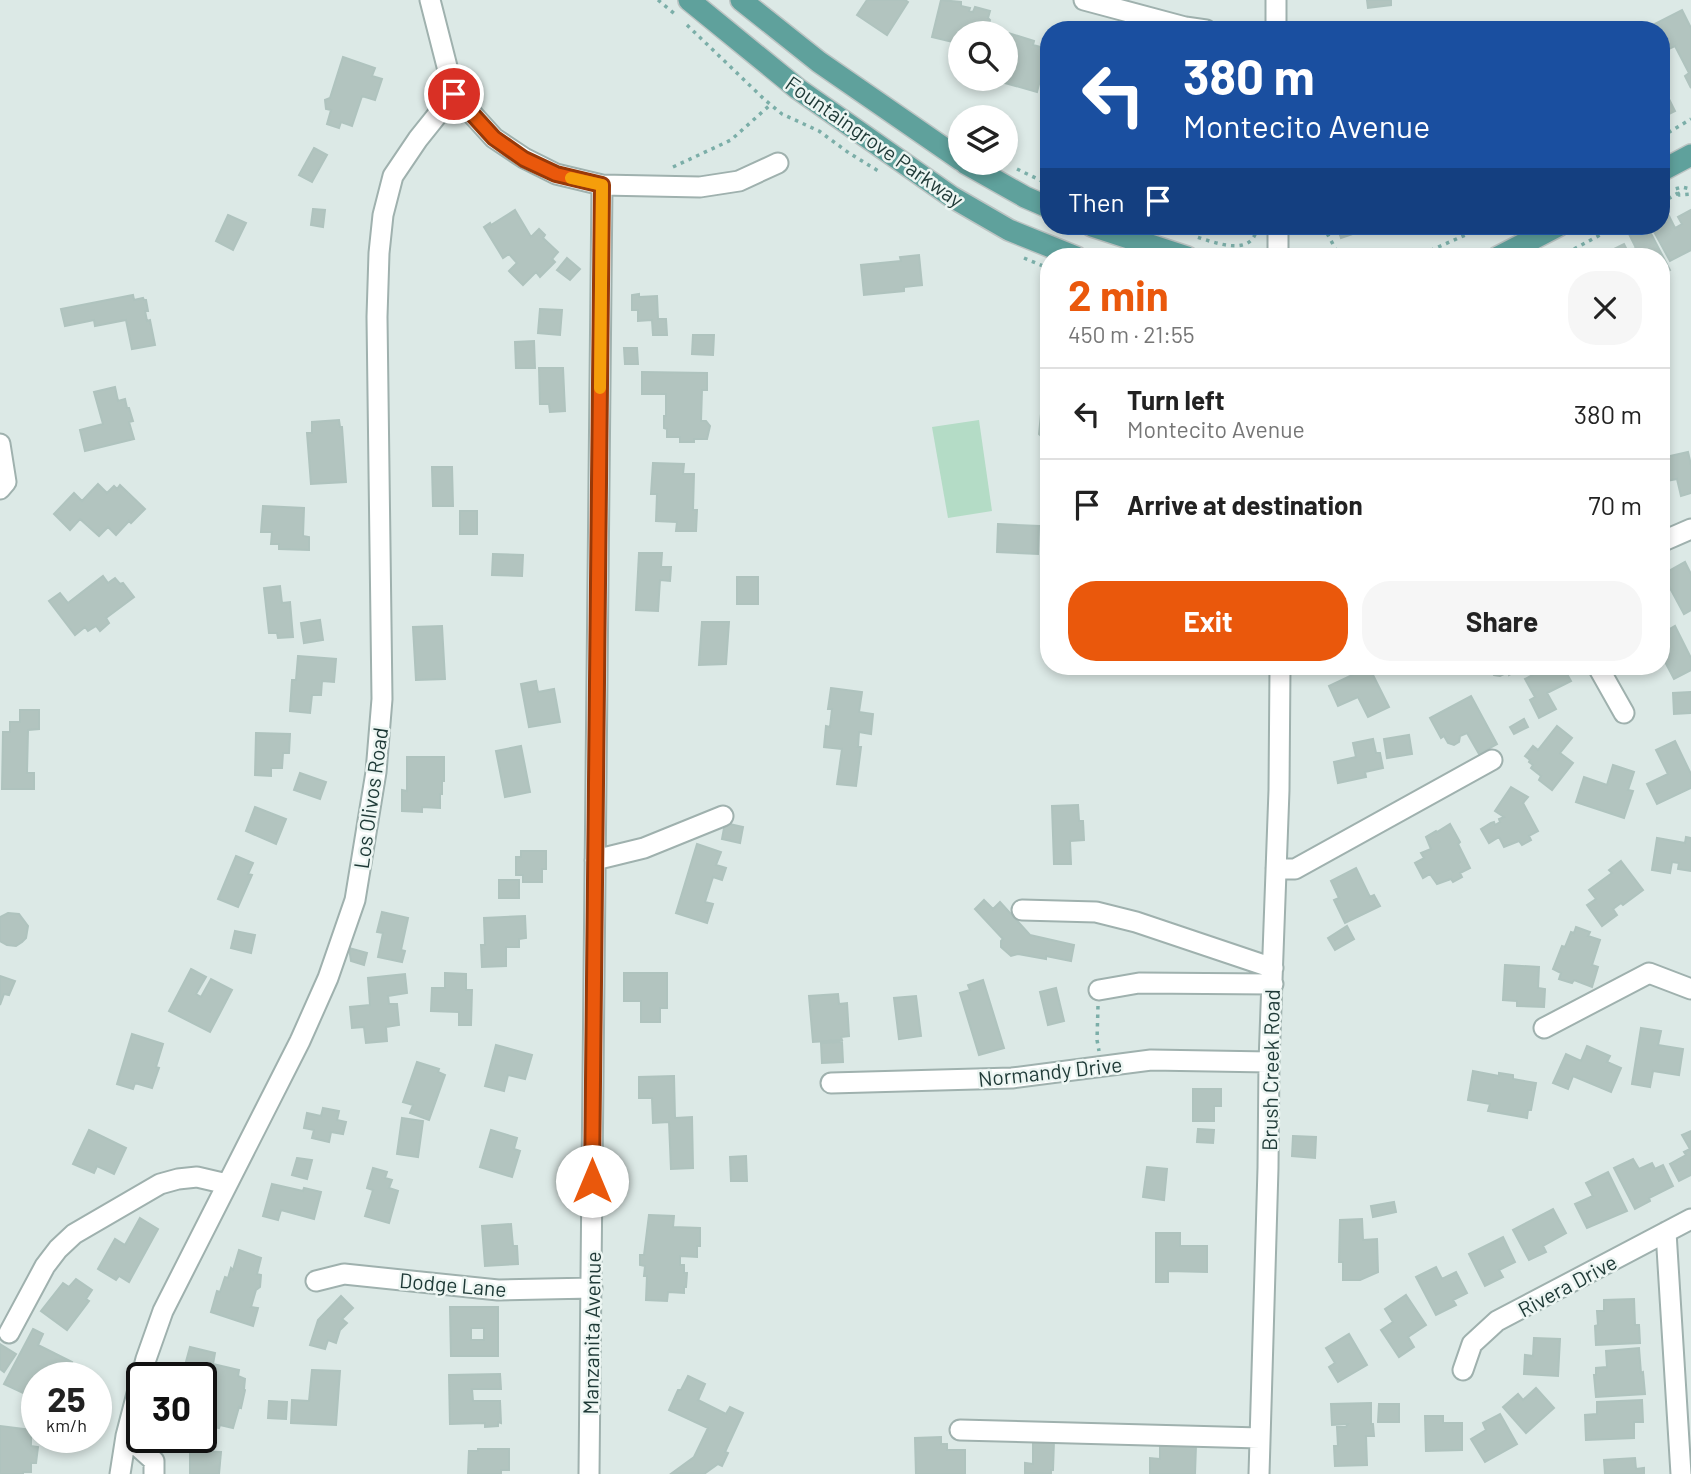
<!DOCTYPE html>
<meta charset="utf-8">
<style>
:root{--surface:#fff;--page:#f6f6f6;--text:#222;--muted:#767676;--line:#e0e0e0;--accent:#ea580c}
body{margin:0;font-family:Barlow,sans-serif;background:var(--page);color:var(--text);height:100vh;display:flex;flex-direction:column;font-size:26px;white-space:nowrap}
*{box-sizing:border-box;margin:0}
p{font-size:23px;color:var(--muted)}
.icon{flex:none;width:38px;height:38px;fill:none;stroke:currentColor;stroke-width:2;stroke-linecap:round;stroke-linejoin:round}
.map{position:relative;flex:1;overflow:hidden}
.panel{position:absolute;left:1040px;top:248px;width:630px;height:427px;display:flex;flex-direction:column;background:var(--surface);border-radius:28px;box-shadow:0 4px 10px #0003}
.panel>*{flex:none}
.top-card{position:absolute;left:1040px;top:21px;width:630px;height:214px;border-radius:28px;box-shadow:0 4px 10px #0003;background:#1a4fa0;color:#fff;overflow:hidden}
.tools{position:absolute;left:948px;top:21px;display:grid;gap:14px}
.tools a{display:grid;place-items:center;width:70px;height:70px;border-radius:50%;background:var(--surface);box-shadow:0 4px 10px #0003;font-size:35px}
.speed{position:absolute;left:21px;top:1362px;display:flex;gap:14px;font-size:35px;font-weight:700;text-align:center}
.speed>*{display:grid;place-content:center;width:91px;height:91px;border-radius:50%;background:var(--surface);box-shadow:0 4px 10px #0003;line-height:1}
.speed small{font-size:18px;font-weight:400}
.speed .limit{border:4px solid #111;border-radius:10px;background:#fff;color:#111}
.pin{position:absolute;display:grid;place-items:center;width:60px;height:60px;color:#fff;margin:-30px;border:4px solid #fff;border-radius:50%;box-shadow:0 2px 7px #0007}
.me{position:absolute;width:77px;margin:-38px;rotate:0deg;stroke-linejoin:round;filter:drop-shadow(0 0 5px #0008)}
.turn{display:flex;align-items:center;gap:24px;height:147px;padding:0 28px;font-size:32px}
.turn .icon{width:91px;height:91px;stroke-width:2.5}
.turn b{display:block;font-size:49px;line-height:60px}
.then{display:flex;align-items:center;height:66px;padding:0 28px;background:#0003;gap:14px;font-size:26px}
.round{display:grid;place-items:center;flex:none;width:74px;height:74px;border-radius:28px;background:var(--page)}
.summary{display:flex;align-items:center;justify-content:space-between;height:119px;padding:0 28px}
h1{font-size:42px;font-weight:700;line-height:52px;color:var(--accent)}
.cta{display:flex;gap:14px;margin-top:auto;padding:14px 28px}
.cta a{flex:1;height:80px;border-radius:28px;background:var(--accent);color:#fff;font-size:28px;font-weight:700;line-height:80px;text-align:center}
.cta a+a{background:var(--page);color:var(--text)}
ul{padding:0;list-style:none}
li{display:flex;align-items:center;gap:21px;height:91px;padding:0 28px;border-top:2px solid var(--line)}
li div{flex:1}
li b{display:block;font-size:26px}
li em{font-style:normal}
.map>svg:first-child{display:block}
.green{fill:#b4dcc6}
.building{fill:#b2c4bf;stroke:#afc3be;stroke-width:2;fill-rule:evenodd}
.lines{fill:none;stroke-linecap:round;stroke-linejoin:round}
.minor-casing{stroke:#9fb1ae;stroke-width:23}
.major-casing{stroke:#bcc4c3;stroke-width:24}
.path{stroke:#7baea8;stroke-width:3.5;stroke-dasharray:3.5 5;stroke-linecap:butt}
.minor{stroke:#fff;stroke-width:19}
.major{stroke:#5fa19c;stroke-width:21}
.route-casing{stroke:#983908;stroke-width:18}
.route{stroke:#ea580c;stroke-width:12}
.slow{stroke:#f59e0b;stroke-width:12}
.labels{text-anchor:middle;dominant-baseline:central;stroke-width:5;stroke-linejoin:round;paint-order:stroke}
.street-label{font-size:21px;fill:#1e3936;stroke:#edf6f3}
</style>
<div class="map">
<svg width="1691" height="1474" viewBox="0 0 1691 1474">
<rect width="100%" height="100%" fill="#dce9e6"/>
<!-- green -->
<path class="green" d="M979 420 992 511 948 518 932 427Z"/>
<!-- building -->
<path class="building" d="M867 0H905L908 2 887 35 857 15Z
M941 0 961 2V6L970 8 969 11 973 12 975 7 990 11 988 18 990 20 986 33H961V44L932 37Z
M1367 0H1391V5L1368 8Z
M1682 10 1691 28V88L1685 76 1689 73 1675 46 1662 52 1661 49V30H1651L1649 27Z
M1005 32 1034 41 1033 45 1048 49 1037 92 998 81 999 79H1006V33Z
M343 57 375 68 372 76 382 79 375 100 362 96 352 126 341 122 339 128 327 124 331 110 326 109 325 100 330 98Z
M1663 87 1675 111 1661 118V88Z
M314 148 327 155 312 182 299 175Z
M313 209 325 210 323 227 311 225Z
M515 210 531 237 539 229 545 235 543 238 558 252 552 259 555 262 540 277 536 272 523 285 509 271 517 263 509 254 503 258 484 227 490 223 491 225Z
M1691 210V250L1670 261 1651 226H1661V218L1668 214 1675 228 1682 224 1678 217Z
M228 215 246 223 233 250 216 241Z
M1337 226H1376L1341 238Z
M1647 226 1670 270 1661 275V257H1615L1612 250 1624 244 1628 252 1636 248 1629 234Z
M919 255 922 285 904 287V291L864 295 861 265 901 261 900 257Z
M567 258 580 269 570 280 557 270Z
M639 294V297L657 296 658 319H666L667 335H653L652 320 638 321V310H632V295Z
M133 295 134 300 143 298 144 300H146L148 311H145L147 321 150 320 155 345 132 349 126 320 95 326 94 320 65 326 61 309Z
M540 309 562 310 560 335 538 333Z
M693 335H714L713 355 692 354Z
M534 341 535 368H516L515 342Z
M624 348H637L638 364H625Z
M539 368H563L565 411 550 412 549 404H540Z
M642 372 707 373V390H702L701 421H706L710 426 707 439H694V442H680V437H667V429L664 428V416H666V394H642Z
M115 387 118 401 125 399 127 408H129L133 421 129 422 134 439 85 451 80 430 103 424 94 392Z
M1048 412V442L1039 434 1041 414Z
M339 420 340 427H342L346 482 311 484 307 433H312V422Z
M1688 452 1691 465V493L1681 496 1677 479 1661 482V458Z
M653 463 684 464 683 474H694L693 510H697L696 531H676L677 522 656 521 657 494H651Z
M432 467H452L453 506H433Z
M98 484 107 493 114 486 117 489 120 485 145 509 131 523 129 521 116 535 108 527 99 536 80 519 70 530 54 514 74 493 82 501Z
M263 506 304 508 303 536 309 537V550L279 549V544H271L272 532H261Z
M460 511H477V534H460Z
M998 524 1039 526 1038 554 997 552Z
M639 553H662L661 567H671L670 581 660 580 658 611 636 610Z
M493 554 523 555 522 576 492 575Z
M1685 562 1691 574V610L1684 614 1664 577 1668 575 1667 572Z
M103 576 108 583 115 578 120 584 123 583 134 597 106 618 109 623 100 631 96 626 88 631 85 627 75 635 49 601 60 593 68 603Z
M737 577H758V604H737Z
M280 586 282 603 290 602 293 637 278 638 277 633H269L264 588Z
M320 620 323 640 304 643 301 623Z
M702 622H729L726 664 699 665Z
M442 626 445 679 416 680 413 627Z
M1675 626 1691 658V670L1674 679 1662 656 1661 657V634Z
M298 656 336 659 334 682 322 681 321 695H312L310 713 290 711 292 680H296Z
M1369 667 1389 707 1368 717 1358 697 1338 706 1329 686Z
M1492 667H1523L1509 675 1508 672 1500 676 1494 675 1491 670Z
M1547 667H1563L1571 681 1547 693 1556 709 1539 718 1530 700 1535 697 1525 679Z
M536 681 538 692 554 689 560 722 529 727 521 684Z
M831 688 862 692 859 712 873 714 871 734 859 732 858 747H861L856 786 837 784 842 749 824 747 826 726 830 727 832 709H828Z
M1691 692V713L1674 714 1673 693Z
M1471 696 1497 744 1479 754 1467 733 1460 736 1459 742 1454 745 1448 743 1444 736 1441 738 1430 718Z
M20 710H39V729L28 730 27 773H34V789H2L3 732H10V722H20Z
M1524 719 1528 727 1514 734 1510 727Z
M1557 726 1572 738 1560 753 1573 763 1552 790 1539 780 1541 776 1531 768 1533 765 1529 762 1530 760 1525 756 1533 746 1538 750Z
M256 733 290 734 289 753H283L282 768H271V776L255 775Z
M1409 735 1412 754 1387 758 1384 739Z
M1373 739 1376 753H1380L1383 768 1365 772 1366 777 1338 783 1334 762 1356 757 1353 743Z
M1675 741 1691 774V788L1657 804 1647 784 1668 774 1656 750Z
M521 746 530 792 505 797 496 751Z
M407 757H444V781H442V794H440V808L422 807V812L402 811V790L407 791Z
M1613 765 1634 772 1628 790 1633 791 1624 818 1576 802 1584 777 1607 785Z
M300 773 326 782 320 799 294 790Z
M1511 787 1528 797 1523 803 1538 831 1529 836 1531 840 1522 845 1519 841 1504 847 1499 837 1489 843 1481 829 1491 823 1494 822 1495 825 1500 822 1499 819 1504 817 1495 811Z
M1078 805 1079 821H1083L1084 840 1070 841 1071 864H1054L1052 806Z
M255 807 286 819 276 844 246 831Z
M725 823 743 827 740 843 722 839Z
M1450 824 1460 842 1458 844 1470 868 1460 873 1462 877 1453 882 1451 879 1437 884 1430 874 1423 878 1415 863 1424 858 1421 853 1431 849 1426 837 1436 831 1437 832Z
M1686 837 1691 838V871L1678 869 1679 863 1672 862 1670 873 1652 870 1657 838 1685 843Z
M697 844 721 852 716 865 726 868 722 880 713 877 705 902 713 904 707 923 676 913Z
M521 851H546V869H542V882H523V875H516V857H521Z
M236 856 253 863 248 874 252 875 238 907 218 899Z
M1621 861 1643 890 1623 905 1621 903 1613 909 1617 915 1602 926 1587 905 1596 899 1589 890 1612 873 1609 870Z
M1356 868 1370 897 1374 895 1380 906 1345 923 1334 900 1339 898 1331 881Z
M499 880H519V898H499Z
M984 900 993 909 1000 902 1030 935 1074 945 1071 961 1046 956V959L1018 954 1011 956 1001 947V941L1003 939 975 909Z
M382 912 408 918 401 950 405 951 402 962 378 957 383 933 377 932Z
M8 913 19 914 28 926 26 938 22 942 16 946 7 945 0 941V917Z
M525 916 526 938 519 939V947H506V966L482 967 481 945H485L484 918Z
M1347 926 1354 939 1335 950 1328 938Z
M1576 927 1590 932 1588 936 1600 940 1592 965 1598 967 1592 987 1574 980 1572 983 1559 979 1561 973 1553 969 1562 946 1565 947 1571 932 1574 933Z
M235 931 255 935 251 953 231 948Z
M349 948 367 953 364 965 351 961Z
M1505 965 1539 967 1538 988 1545 989 1544 1007 1517 1006V1001L1503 1000Z
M191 969 206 977 196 994 201 997 211 979 232 990 210 1032 169 1011Z
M445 973 466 974V990H472L471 1025H459V1012L431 1011 432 988H445Z
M624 973H667V1008H660V1022H641V1001H624Z
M405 974 407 993 388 996 389 1004H397L399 1025 386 1027 387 1041 366 1043 364 1027 352 1028 350 1007 370 1005 368 978Z
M0 976 15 981 9 995 4 994 0 1005Z
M983 980 1004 1048 979 1055 960 993 970 990 968 985Z
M1056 988 1064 1021 1048 1025 1040 992Z
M838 994 839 1004 847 1003 849 1036 841 1037 842 1040 813 1042 809 996Z
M916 996 921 1036 899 1039 894 998Z
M1641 1028 1661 1031 1658 1045 1683 1049 1679 1075 1653 1071 1650 1087 1632 1084Z
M132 1034 163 1044 156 1067 159 1068 152 1088 135 1083 133 1089 117 1084Z
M842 1042 843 1062 822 1063 821 1043Z
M496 1045 532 1055 525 1079 508 1075 504 1091 485 1086Z
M1587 1046 1610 1056 1607 1062 1621 1068 1611 1092 1573 1076 1568 1089 1553 1083 1566 1054 1581 1061Z
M417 1062 439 1069 438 1072 445 1075 429 1120 410 1113 413 1105 403 1102Z
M1473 1071 1499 1076V1073L1513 1075V1079L1536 1083 1531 1110H1528L1527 1118 1488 1111 1490 1104 1468 1100Z
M674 1076 675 1118 692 1117 693 1168 671 1169 669 1122 653 1123 652 1098H639V1077Z
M1193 1089H1221V1106H1214V1121H1193Z
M323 1108 339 1111 337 1120 346 1122 343 1134 331 1132 329 1142 312 1138 314 1130 304 1128 307 1113 321 1116Z
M402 1118 423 1121 418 1157 397 1154Z
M1198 1129 1214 1130 1213 1143 1197 1142Z
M89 1130 126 1148 114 1174 97 1166 94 1173 73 1164Z
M491 1130 517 1138 514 1149 520 1151 512 1177 480 1167Z
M1691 1131V1175L1679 1181 1670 1164 1686 1155 1684 1152 1690 1149 1682 1135Z
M1293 1136 1316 1137 1315 1158 1292 1156Z
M746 1156 747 1181H731L730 1157Z
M297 1158 312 1160 307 1179 292 1175Z
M1633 1159 1639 1169 1652 1163 1655 1169 1663 1165 1673 1186 1649 1198 1650 1201 1635 1209 1614 1168Z
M1147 1167 1167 1169 1164 1200 1143 1197Z
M373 1168 387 1172 385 1178 392 1180 389 1188 398 1191 389 1223 365 1216 373 1190 367 1188Z
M1608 1172 1627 1211 1587 1228 1575 1204 1593 1196 1586 1183Z
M272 1184 303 1191 304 1188 321 1192 314 1219 281 1210 278 1220 263 1216Z
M1394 1202 1396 1212 1373 1217 1371 1206Z
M1553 1209 1566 1233 1543 1246 1546 1252 1529 1260 1513 1230Z
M649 1215 674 1216 673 1227 700 1228V1246H697V1257L680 1256V1265H684V1273H687L686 1287H684V1293L668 1292 667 1301 646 1300 647 1276H644L645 1266 640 1265V1255H644Z
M140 1218 158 1229 129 1282 119 1276 116 1280 98 1269 115 1239 125 1245Z
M1362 1219 1363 1240 1377 1239 1378 1272 1360 1280H1343V1262H1339L1340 1220Z
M511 1224 513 1246H517L518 1264 485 1266 482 1226Z
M1156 1233H1180V1246H1207V1272L1168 1271V1282H1156Z
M1503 1237 1515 1262 1499 1270 1503 1277 1485 1286 1469 1254Z
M239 1250 261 1258 257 1274 261 1275 260 1287 256 1290 251 1307 258 1308 253 1326 211 1312 217 1291 220 1292 225 1277 228 1278 231 1268 233 1270Z
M1436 1267 1442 1279 1456 1272 1467 1293 1453 1300 1456 1305 1436 1315 1416 1277Z
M76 1279 92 1290 86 1299 89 1301 67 1330 41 1311 63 1283 69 1287Z
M1406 1295 1426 1325 1408 1337 1414 1347 1399 1357 1381 1330 1393 1322 1385 1309Z
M341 1296 353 1308 342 1319 347 1323 340 1330 336 1343 328 1340 325 1349 310 1345 318 1320Z
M1634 1299 1635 1325H1639L1640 1343 1596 1345 1595 1326 1598 1325 1597 1311H1604V1300Z
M450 1307H498V1356H451ZM471 1328H484V1340H471Z
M33 1329 43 1334 38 1345 72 1362 66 1375 51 1368 47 1377H37L36 1399 4 1384Z
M1349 1334 1367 1365 1338 1382 1329 1367 1335 1363 1326 1348Z
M1534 1338 1560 1339 1558 1376 1524 1374 1525 1355 1533 1356Z
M0 1344 16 1354 4 1372 0 1369Z
M190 1347 215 1353 213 1364 239 1370 238 1376 245 1379 244 1389 245 1390 241 1408 239 1407 233 1428 220 1425 219 1428 201 1424 203 1406 207 1381 201 1380 200 1373 184 1369Z
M1639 1348 1641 1373 1643 1372 1645 1394 1596 1397 1594 1375H1596V1368L1607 1367 1606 1351Z
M312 1370 340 1371 336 1425 291 1423 292 1400 309 1401Z
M500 1374 501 1389H472L473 1401H500L501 1423 498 1422V1426L485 1427V1423L450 1424 449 1375Z
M688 1376 705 1384 698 1400 726 1414 730 1407 743 1413 725 1452 728 1453 722 1466 718 1464 704 1474 672 1473 694 1457 708 1428 669 1410 678 1390H681Z
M1536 1388 1554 1408 1526 1433 1503 1407 1518 1394 1523 1400Z
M1642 1400 1643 1422H1634V1438L1586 1440 1585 1415 1597 1414V1402Z
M269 1401 287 1402 286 1419 268 1418Z
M1371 1403V1424H1373L1374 1436H1366L1367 1465 1335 1466 1334 1446H1338L1337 1427H1346L1348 1424 1332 1425 1331 1404Z
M1379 1404H1399V1422H1378Z
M1500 1414 1517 1444 1485 1462 1471 1439 1486 1430 1483 1423Z
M1425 1416H1443V1423H1462V1450L1426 1451Z
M0 1426 31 1430V1446L38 1447 36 1463H31V1472H23V1474H0Z
M941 1437V1444H947V1450H965V1474H916L915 1438Z
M1033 1440 1054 1441 1053 1470H1051V1474L1025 1473V1463L1033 1464Z
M1160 1444 1196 1445 1195 1474H1150V1458L1160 1459Z
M478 1449H509V1470H501V1474H468L469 1451H478Z
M190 1451 221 1452 219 1474H190Z
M1635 1458 1636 1469 1644 1468V1474H1605L1604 1460Z"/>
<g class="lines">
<defs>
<path id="minor" d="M430 0 454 94 494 138 524 158 556 174 602 185 700 187 739 181 778 163
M1084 0 1185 27 1206 30
M1276 30V0
M1278 226V257
M0 444 6 482 0 489
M1661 542 1691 529
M1598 667 1624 713
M595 860 644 848 723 816
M1276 869H1295L1492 760
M1022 910 1096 912 1136 922 1273 968
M1099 990 1139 983 1273 984
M1544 1028 1649 973 1691 989
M831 1083 1012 1078 1151 1060 1269 1062
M1666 1232 1681 1474
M316 1281 344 1274 498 1290 592 1288
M9 1333 45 1266 58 1249 74 1234 160 1184 178 1179 197 1177 227 1184
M1463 1370 1472 1344 1497 1321 1691 1219
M960 1430 1260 1438
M126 1436 154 1461V1474
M120 1474 126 1436 146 1359 163 1311 300 1041 328 978 355 900 376 772 382 699 377 317 379 253 383 215 393 176 418 139 454 94
M589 1474 602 185
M1259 1474 1268 1168 1269 1062 1279 790 1280 667"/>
<path id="major" d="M689 0 798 89 952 197 1009 230 1076 257
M741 0 819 62 961 160
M965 163 1025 197 1048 207
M1661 171 1691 155
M1092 226 1187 257
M1498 257 1558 226"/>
</defs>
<!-- minor casing -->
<use href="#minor" class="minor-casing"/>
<!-- major casing -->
<use href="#major" class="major-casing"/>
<!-- path -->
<path class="path" d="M658 0 676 15
M687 25 765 100 782 114 819 131 849 153 880 172
M1645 27 1646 30
M1661 57 1664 65
M1661 137 1691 119
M673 167 731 140 770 105
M1017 169 1048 184
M1678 193 1679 195 1691 194
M1661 203 1678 193 1675 189 1682 187 1691 189
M1323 226 1340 257
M1160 227 1196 232 1197 237C1216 243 1254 258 1257 226
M1406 257 1420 255 1486 226
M1559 257 1617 226
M1024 258 1048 268
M1098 1006 1097 1040 1099 1051"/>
<!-- minor -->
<use href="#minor" class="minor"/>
<!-- major -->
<use href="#major" class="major"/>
</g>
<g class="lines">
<defs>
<path id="route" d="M454 94 494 138 524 159 556 174 602 185 592 1181"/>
</defs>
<!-- route casing -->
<use href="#route" class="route-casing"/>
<!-- route -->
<use href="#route" class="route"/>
<!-- slow -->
<path class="slow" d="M571 178 602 185 600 388"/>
</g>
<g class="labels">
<!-- street labels -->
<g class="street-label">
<text transform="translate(875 141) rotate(35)">Fountaingrove Parkway</text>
<text transform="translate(370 798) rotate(-82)">Los Olivos Road</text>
<text transform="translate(1270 1070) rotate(-89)">Brush Creek Road</text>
<text transform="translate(1050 1071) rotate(-6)">Normandy Drive</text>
<text transform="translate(453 1284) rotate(5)">Dodge Lane</text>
<text transform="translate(1567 1285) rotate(-28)">Rivera Drive</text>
<text transform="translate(591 1333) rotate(-89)">Manzanita Avenue</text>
</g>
</g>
</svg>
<div class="tools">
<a><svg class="icon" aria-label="search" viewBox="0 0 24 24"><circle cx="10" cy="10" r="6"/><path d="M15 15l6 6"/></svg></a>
<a><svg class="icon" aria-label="layers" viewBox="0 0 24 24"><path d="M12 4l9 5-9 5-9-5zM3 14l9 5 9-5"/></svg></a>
</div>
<div class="speed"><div>25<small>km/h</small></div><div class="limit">30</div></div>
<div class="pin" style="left:454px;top:94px;background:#d93025"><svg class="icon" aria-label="arrive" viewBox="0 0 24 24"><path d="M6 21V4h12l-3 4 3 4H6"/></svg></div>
<svg class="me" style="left:592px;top:1181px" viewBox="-20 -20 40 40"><circle r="19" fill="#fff"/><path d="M0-13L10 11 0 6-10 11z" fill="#ea580c"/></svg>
<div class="top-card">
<div class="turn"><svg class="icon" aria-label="left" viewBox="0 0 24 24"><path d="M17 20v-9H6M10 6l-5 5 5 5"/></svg><div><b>380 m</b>Montecito Avenue</div></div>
<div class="then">Then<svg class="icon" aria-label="arrive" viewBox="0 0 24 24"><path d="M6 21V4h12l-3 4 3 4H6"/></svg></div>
</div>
<section class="panel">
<div class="summary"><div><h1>2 min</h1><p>450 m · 21:55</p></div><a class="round"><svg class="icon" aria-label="close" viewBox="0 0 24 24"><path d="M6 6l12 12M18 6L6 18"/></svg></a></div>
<ul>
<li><svg class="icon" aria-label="left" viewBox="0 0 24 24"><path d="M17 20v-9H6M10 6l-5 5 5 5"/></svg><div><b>Turn left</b><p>Montecito Avenue</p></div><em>380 m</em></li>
<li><svg class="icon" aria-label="arrive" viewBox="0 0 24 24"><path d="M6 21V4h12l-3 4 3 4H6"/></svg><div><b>Arrive at destination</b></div><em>70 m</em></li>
</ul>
<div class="cta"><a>Exit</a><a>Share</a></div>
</section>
</div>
